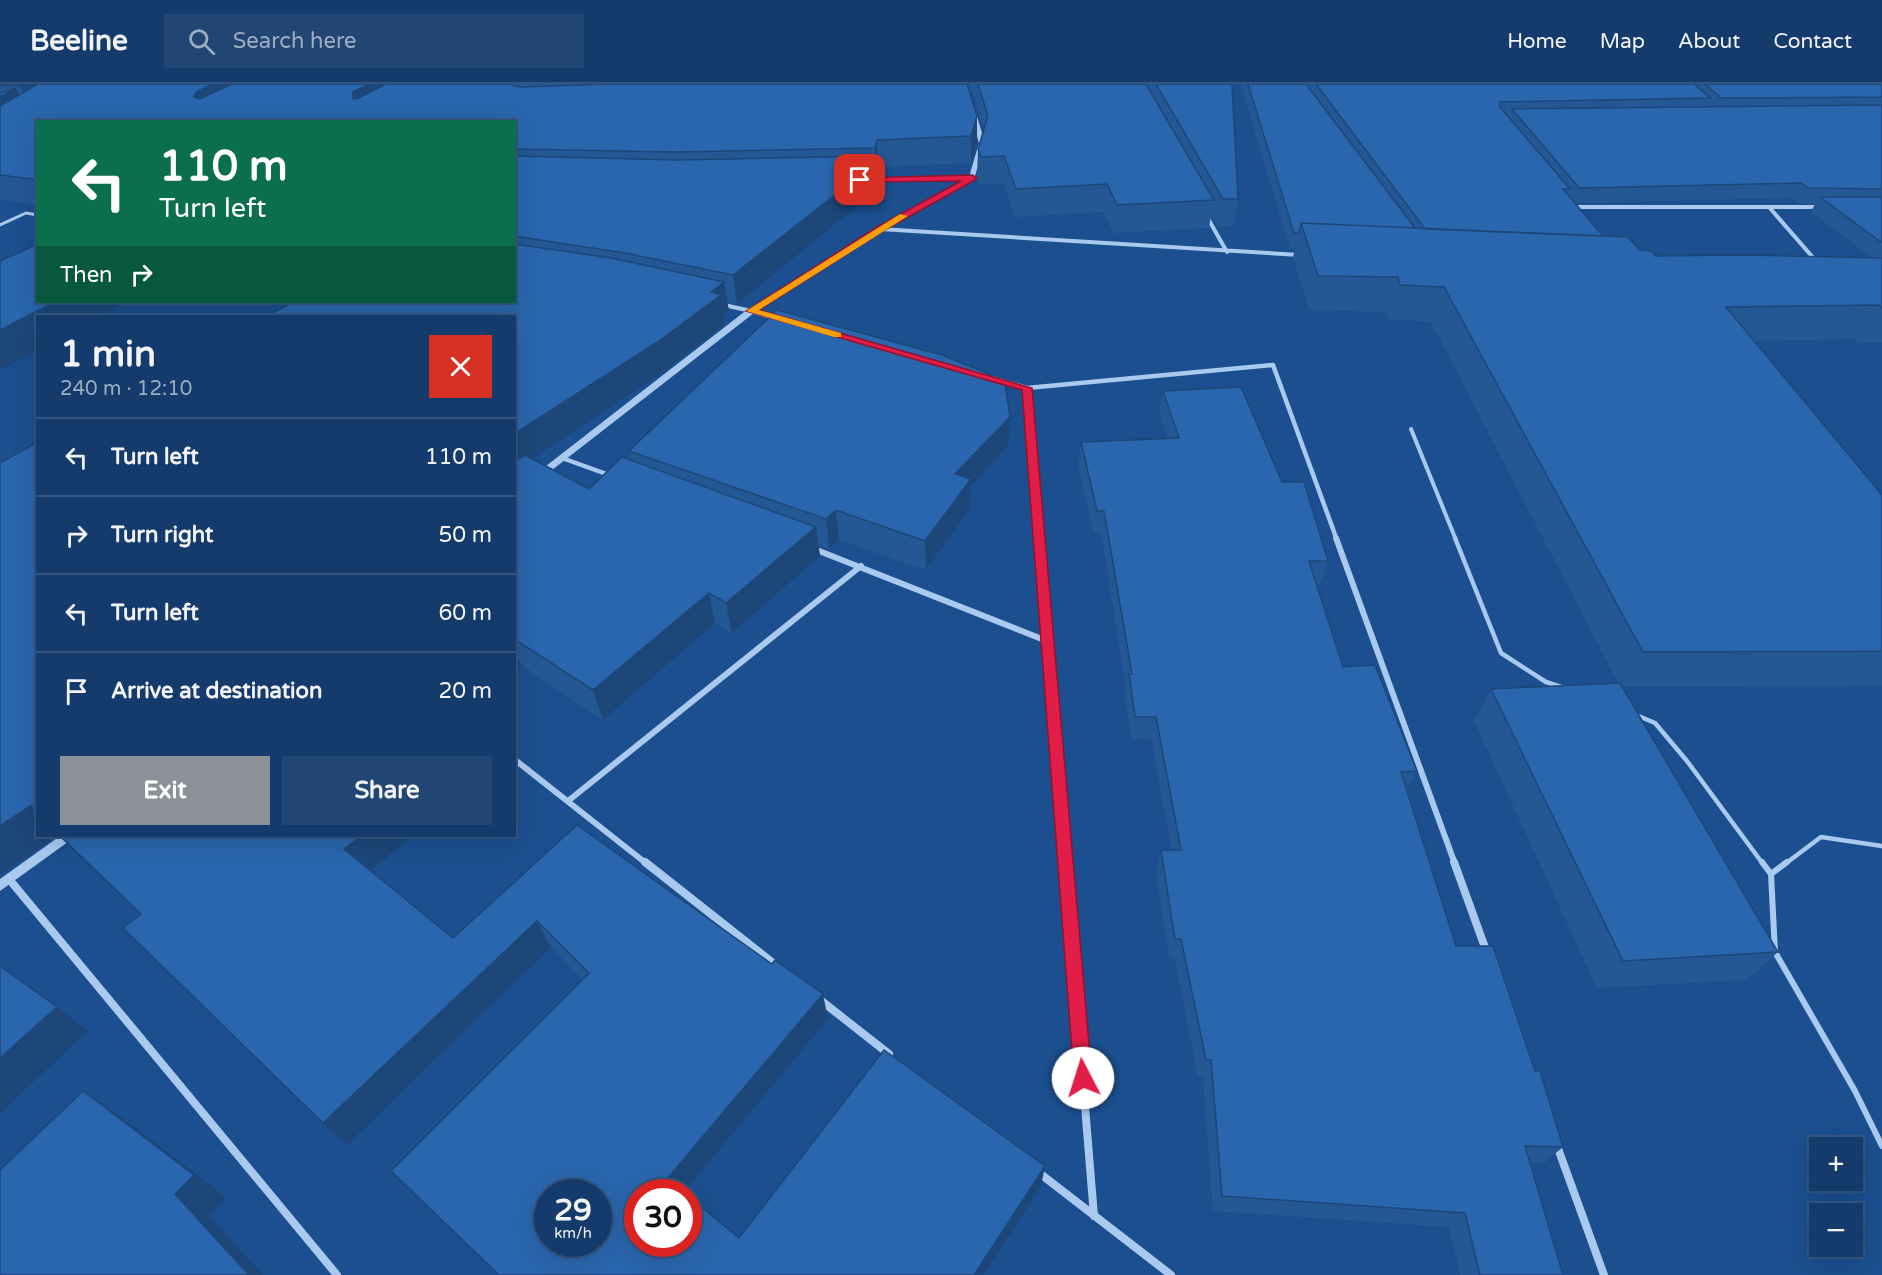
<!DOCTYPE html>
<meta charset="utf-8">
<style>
:root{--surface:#143b6b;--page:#214673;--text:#f1f3f6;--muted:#9dadc1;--line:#33557e;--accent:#8c9099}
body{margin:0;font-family:"Varela Round",sans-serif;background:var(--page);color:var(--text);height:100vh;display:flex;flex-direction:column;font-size:22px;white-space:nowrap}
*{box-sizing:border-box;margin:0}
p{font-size:20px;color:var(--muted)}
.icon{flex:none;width:33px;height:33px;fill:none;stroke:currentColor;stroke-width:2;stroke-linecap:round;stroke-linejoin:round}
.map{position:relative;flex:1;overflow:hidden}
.drawer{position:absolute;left:36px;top:231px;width:480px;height:522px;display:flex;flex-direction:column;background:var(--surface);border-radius:0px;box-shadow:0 6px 24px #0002,0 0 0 2px var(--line)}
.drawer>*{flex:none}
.hud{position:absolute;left:36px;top:36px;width:480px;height:183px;border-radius:0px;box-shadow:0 6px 24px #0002,0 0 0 2px var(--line);background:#0b6e4f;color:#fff;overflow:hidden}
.fabs{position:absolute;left:1809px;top:1053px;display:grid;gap:12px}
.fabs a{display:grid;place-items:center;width:54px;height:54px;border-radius:0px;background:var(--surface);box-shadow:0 6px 24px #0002,0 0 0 2px var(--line);font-size:30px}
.speed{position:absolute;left:534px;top:1095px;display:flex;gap:12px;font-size:30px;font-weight:700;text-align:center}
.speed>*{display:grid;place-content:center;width:78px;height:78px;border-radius:50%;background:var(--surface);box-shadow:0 6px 24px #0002,0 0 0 2px var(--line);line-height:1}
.speed small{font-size:15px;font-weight:400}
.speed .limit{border:9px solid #d22;background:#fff;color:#111}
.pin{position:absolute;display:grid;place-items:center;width:51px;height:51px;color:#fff;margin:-26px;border-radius:12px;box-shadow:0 3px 9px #0006}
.me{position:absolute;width:66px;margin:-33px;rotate:355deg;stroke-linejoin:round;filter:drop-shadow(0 0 4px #0008)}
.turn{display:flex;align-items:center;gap:21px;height:126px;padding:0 24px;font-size:27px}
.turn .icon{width:78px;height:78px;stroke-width:2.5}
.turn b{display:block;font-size:42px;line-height:51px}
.then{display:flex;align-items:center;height:57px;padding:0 24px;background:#0003;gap:12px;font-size:22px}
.round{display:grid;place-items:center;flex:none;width:63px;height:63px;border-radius:0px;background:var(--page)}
.head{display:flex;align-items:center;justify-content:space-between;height:102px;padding:0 24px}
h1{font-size:36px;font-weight:800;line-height:45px}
.button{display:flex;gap:12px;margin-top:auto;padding:12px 24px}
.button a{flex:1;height:69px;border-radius:0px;background:var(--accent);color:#fff;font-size:24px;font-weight:800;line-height:69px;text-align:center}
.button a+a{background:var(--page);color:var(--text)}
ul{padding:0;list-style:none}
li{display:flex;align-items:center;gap:18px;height:78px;padding:0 24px;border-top:2px solid var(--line)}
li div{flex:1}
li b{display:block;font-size:22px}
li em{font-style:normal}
header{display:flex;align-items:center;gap:36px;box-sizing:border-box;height:84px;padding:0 30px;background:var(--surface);border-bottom:2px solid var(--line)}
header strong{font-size:28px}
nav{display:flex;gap:33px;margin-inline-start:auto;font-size:21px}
.search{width:420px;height:54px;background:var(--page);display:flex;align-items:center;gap:15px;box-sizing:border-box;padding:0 21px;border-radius:0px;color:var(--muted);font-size:22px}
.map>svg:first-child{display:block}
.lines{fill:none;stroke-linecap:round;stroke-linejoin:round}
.service-far3{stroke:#a9c9ee;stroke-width:3}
.service-far2{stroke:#a9c9ee;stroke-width:4}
.service-far1{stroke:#a9c9ee;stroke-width:4.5}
.service{stroke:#a9c9ee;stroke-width:6}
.minor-far3{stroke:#a9c9ee;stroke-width:4}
.minor-far2{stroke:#a9c9ee;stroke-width:4.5}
.minor-far1{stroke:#a9c9ee;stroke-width:6}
.minor{stroke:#a9c9ee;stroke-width:8}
.tertiary{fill:#a9c9ee;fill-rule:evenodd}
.wall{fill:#245895}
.shaded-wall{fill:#1d4779}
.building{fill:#2a66ad;stroke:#1d4779;stroke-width:1.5;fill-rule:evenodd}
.route{fill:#e11d48;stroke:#92132f;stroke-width:1.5}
.slow{fill:#f59e0b}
</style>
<header>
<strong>Beeline</strong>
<div class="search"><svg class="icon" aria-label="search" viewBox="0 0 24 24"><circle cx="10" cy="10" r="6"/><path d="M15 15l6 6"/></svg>Search here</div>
<nav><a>Home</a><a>Map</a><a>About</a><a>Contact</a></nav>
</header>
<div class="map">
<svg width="1882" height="1191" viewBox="0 0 1882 1191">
<rect width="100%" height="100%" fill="#1b4f8f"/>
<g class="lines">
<!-- service-far3 -->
<path class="service-far3" d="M0 141 26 129 38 131"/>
<!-- service-far2 -->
<path class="service-far2" d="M724 221 751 227
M1411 345 1456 456"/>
<!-- service-far1 -->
<path class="service-far1" d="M1455 454 1501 569 1546 598 1564 604
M1636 631 1655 639 1687 677 1763 780
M1785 780 1821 753 1882 762"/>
<!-- service -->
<path class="service" d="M1762 778 1771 790
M1787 778 1771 790 1775 868 1855 1007 1882 1062"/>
<!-- minor-far3 -->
<path class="minor-far3" d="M868 96 972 94
M1571 123H1821
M1769 123 1816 177
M1206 131 1227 168
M880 145 1300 171"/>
<!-- minor-far2 -->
<path class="minor-far2" d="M751 227 776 234
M991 294 1027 304 1273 281 1337 456
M1027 304 1039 456
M562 374 612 392"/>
<!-- minor-far1 -->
<path class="minor-far1" d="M1039 454 1065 780
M1336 454 1455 780
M814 465 1047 557
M514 675 647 780
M568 717 861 482"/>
<!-- minor -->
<path class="minor" d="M645 778 778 883
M1065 778 1094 1132
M1454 778 1487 869
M9 795 337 1191
M819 915 889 970
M1556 1059 1604 1191
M1038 1088 1171 1191"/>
<!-- tertiary -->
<path class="tertiary" d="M973 27 976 29 985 59 974 95 882 146 754 229 543 393H537V389L748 225 878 144 969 93 979 59 970 29Z
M60 752H74L72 755 0 807V795Z"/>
</g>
<!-- wall -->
<path class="wall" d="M0 0H967L977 59 971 79 878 83 876 92H874V100L869 121H859L737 220 727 218 729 227 724 230 725 240 663 288 532 374 589 405 632 377 629 367 1008 362 971 402 970 424 926 486 839 456 829 465 818 461 820 472 732 549 715 539 603 636 521 581 514 587V38H38V121L0 116Z
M968 0H1232L1238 115 1233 142 1218 143 1211 131 1209 144 1113 149 1104 128 1015 133 1003 99 980 101 977 92 978 65 984 46 973 8Z
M1241 0H1882V173H1871L1811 128 1815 120H1800L1793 114 1575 119 1603 152 1655 172 1882 174V259H1859L1855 255 1754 257 1882 411V602L1622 603 1778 868 1747 896 1597 904 1474 637 1491 605 1618 599 1431 238 1388 235 1387 228 1309 226 1293 173 1295 165H1290Z
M1163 307 1282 398 1328 477 1320 500H1316L1343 583 1417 687 1407 706 1456 862 1535 987 1563 1063 1544 1079 1530 1078 1563 1191H1460L1449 1143 1213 1127 1203 994H1198L1175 875H1169L1156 787 1161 766H1172L1151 655H1131L1125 612 1126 602 1101 449 1094 450 1078 381 1081 358 1168 354 1159 329Z
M38 358V752L0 791Z
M577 741 828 935 684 1108 739 1154 1041 1102 984 1191H499L582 895 551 863 347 1061 141 830 60 752H413L371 787 453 854Z"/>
<!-- shaded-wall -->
<path class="shaded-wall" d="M24 0H84L35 28 20 2Z
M213 0H278L208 34 194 13 196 8Z
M369 0H425L363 34 353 15V8Z
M16 4 31 30 0 48V13Z
M977 32V59L971 79V52Z
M877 56 878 83 876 92 875 64Z
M873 72 874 100 869 121 868 94Z
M858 93 859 121 737 220 733 191Z
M724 198 729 227 724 230 725 240 663 288 521 382 514 403V350Z
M55 218H127L99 232H38V266L0 286V246Z
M1010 333 1008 362 971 402 970 424 926 486 925 457 955 390Z
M836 426 839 456 829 465 826 435Z
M816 443 820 472 732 549 726 519Z
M709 509 715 539 603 636 593 606Z
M514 565 521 581 514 587Z
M30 722 38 730V752H57L0 791V742Z
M361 752H413L364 792 344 765Z
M537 837 551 863 347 1061 323 1039Z
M823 910 828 935 684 1108 668 1094Z
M57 923 88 947 0 1029V974Z
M83 1007 118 1031 226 1113 209 1132 263 1191H249Z
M1045 1082 1041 1102 984 1191H974Z"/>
<!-- building -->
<path class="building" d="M0 0H24L20 2 0 1Z
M38 0H213L196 8 194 13 200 15 232 0H369L353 8V15H357L386 0H510L520 3 611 0H967L977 32 971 52 877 56 875 64 676 68 514 65V38H38V96L0 91V22Z
M978 0H1146L1214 116 1117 121 1107 100 1016 105 1004 72 981 73 978 65 988 32Z
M1156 0H1232L1238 115H1223Z
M1248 0H1306L1415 144 1301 139 1299 149H1294Z
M1316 0H1694L1710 14 1500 18V23L1570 105H1563L1603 152 1425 145Z
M1705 0H1882V13L1721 14Z
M16 4 0 13V9Z
M1882 21V105L1808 104 1801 99 1579 104 1512 25Z
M514 72 676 76 873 72 868 94 858 93 733 191 625 169 514 152Z
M1820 113H1882V158H1881Z
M1301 139 1628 153 1640 166 1652 167 1655 172 1742 171 1882 174V224L1878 221 1726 223 1882 411V567L1643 568 1444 203 1400 201 1398 193 1318 192Z
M38 160V218H55L0 246V177Z
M514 160 611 174 724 198 711 208 721 211 656 259 514 350V232H266L293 218H514Z
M777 226 942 271 987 289 1005 301 1010 333 955 390 971 395 925 457 836 426 826 435 629 367Z
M1241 303 1282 398H1304L1328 477H1309L1343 583 1375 581 1417 687 1401 688 1456 862H1493L1535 987H1540L1563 1063 1525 1062 1563 1191H1480L1465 1129 1222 1112 1211 976H1206L1181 855H1175L1161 766H1181L1156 633H1135L1129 590H1132L1104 427H1097L1081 358 1179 354 1163 307Z
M38 358V722H30L0 742V379Z
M525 371 589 405 622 373 816 443 726 519 709 509 593 606 514 555V379Z
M1620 599 1778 868 1623 877 1491 605Z
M577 741 772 880 775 876 823 910 668 1094 685 1108H638V1160H688V1112L739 1154 884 966 1045 1082 974 1191H499L391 1087 589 889 537 837 323 1039 123 844 141 830 60 752H361L344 765 453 854ZM548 1108H598V1160H548Z
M0 882 57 923 0 974Z
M83 1007 194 1091 175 1110 249 1191H0V1086Z"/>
<!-- route -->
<path class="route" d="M972 91 977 94 975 96 883 147 759 226 1032 304 1092 994 1089 1000 1083 1003 1077 1000 1074 994 1022 306 746 227 877 143 961 97 860 98H857V94Z"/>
<!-- slow -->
<path class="slow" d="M900 130 908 132 759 226 841 249V253H834L746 227Z"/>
</svg>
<div class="fabs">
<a>+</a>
<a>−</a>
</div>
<div class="speed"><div>29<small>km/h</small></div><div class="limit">30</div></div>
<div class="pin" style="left:860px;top:96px;background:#d93025"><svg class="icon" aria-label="arrive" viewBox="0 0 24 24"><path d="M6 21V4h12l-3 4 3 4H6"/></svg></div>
<svg class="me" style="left:1083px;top:994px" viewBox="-20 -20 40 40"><circle r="19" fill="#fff"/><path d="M0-13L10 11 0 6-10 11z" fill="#e11d48"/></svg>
<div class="hud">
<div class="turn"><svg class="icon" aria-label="left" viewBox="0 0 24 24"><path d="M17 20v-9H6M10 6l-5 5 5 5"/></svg><div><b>110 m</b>Turn left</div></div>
<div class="then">Then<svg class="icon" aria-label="right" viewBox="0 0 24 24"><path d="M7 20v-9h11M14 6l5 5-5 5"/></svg></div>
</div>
<section class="drawer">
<div class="head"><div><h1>1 min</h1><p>240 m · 12:10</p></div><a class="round" style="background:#d93025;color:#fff"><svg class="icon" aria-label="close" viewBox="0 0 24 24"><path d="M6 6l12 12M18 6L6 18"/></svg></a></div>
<ul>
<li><svg class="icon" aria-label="left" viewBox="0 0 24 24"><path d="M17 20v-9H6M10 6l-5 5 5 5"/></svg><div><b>Turn left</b></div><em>110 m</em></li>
<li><svg class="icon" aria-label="right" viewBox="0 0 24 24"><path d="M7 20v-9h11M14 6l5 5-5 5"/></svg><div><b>Turn right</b></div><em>50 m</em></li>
<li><svg class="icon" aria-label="left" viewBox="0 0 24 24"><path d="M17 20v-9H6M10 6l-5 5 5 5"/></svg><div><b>Turn left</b></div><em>60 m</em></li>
<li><svg class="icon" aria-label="arrive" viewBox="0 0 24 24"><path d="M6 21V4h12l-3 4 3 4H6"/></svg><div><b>Arrive at destination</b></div><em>20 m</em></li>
</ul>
<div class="button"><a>Exit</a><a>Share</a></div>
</section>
</div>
